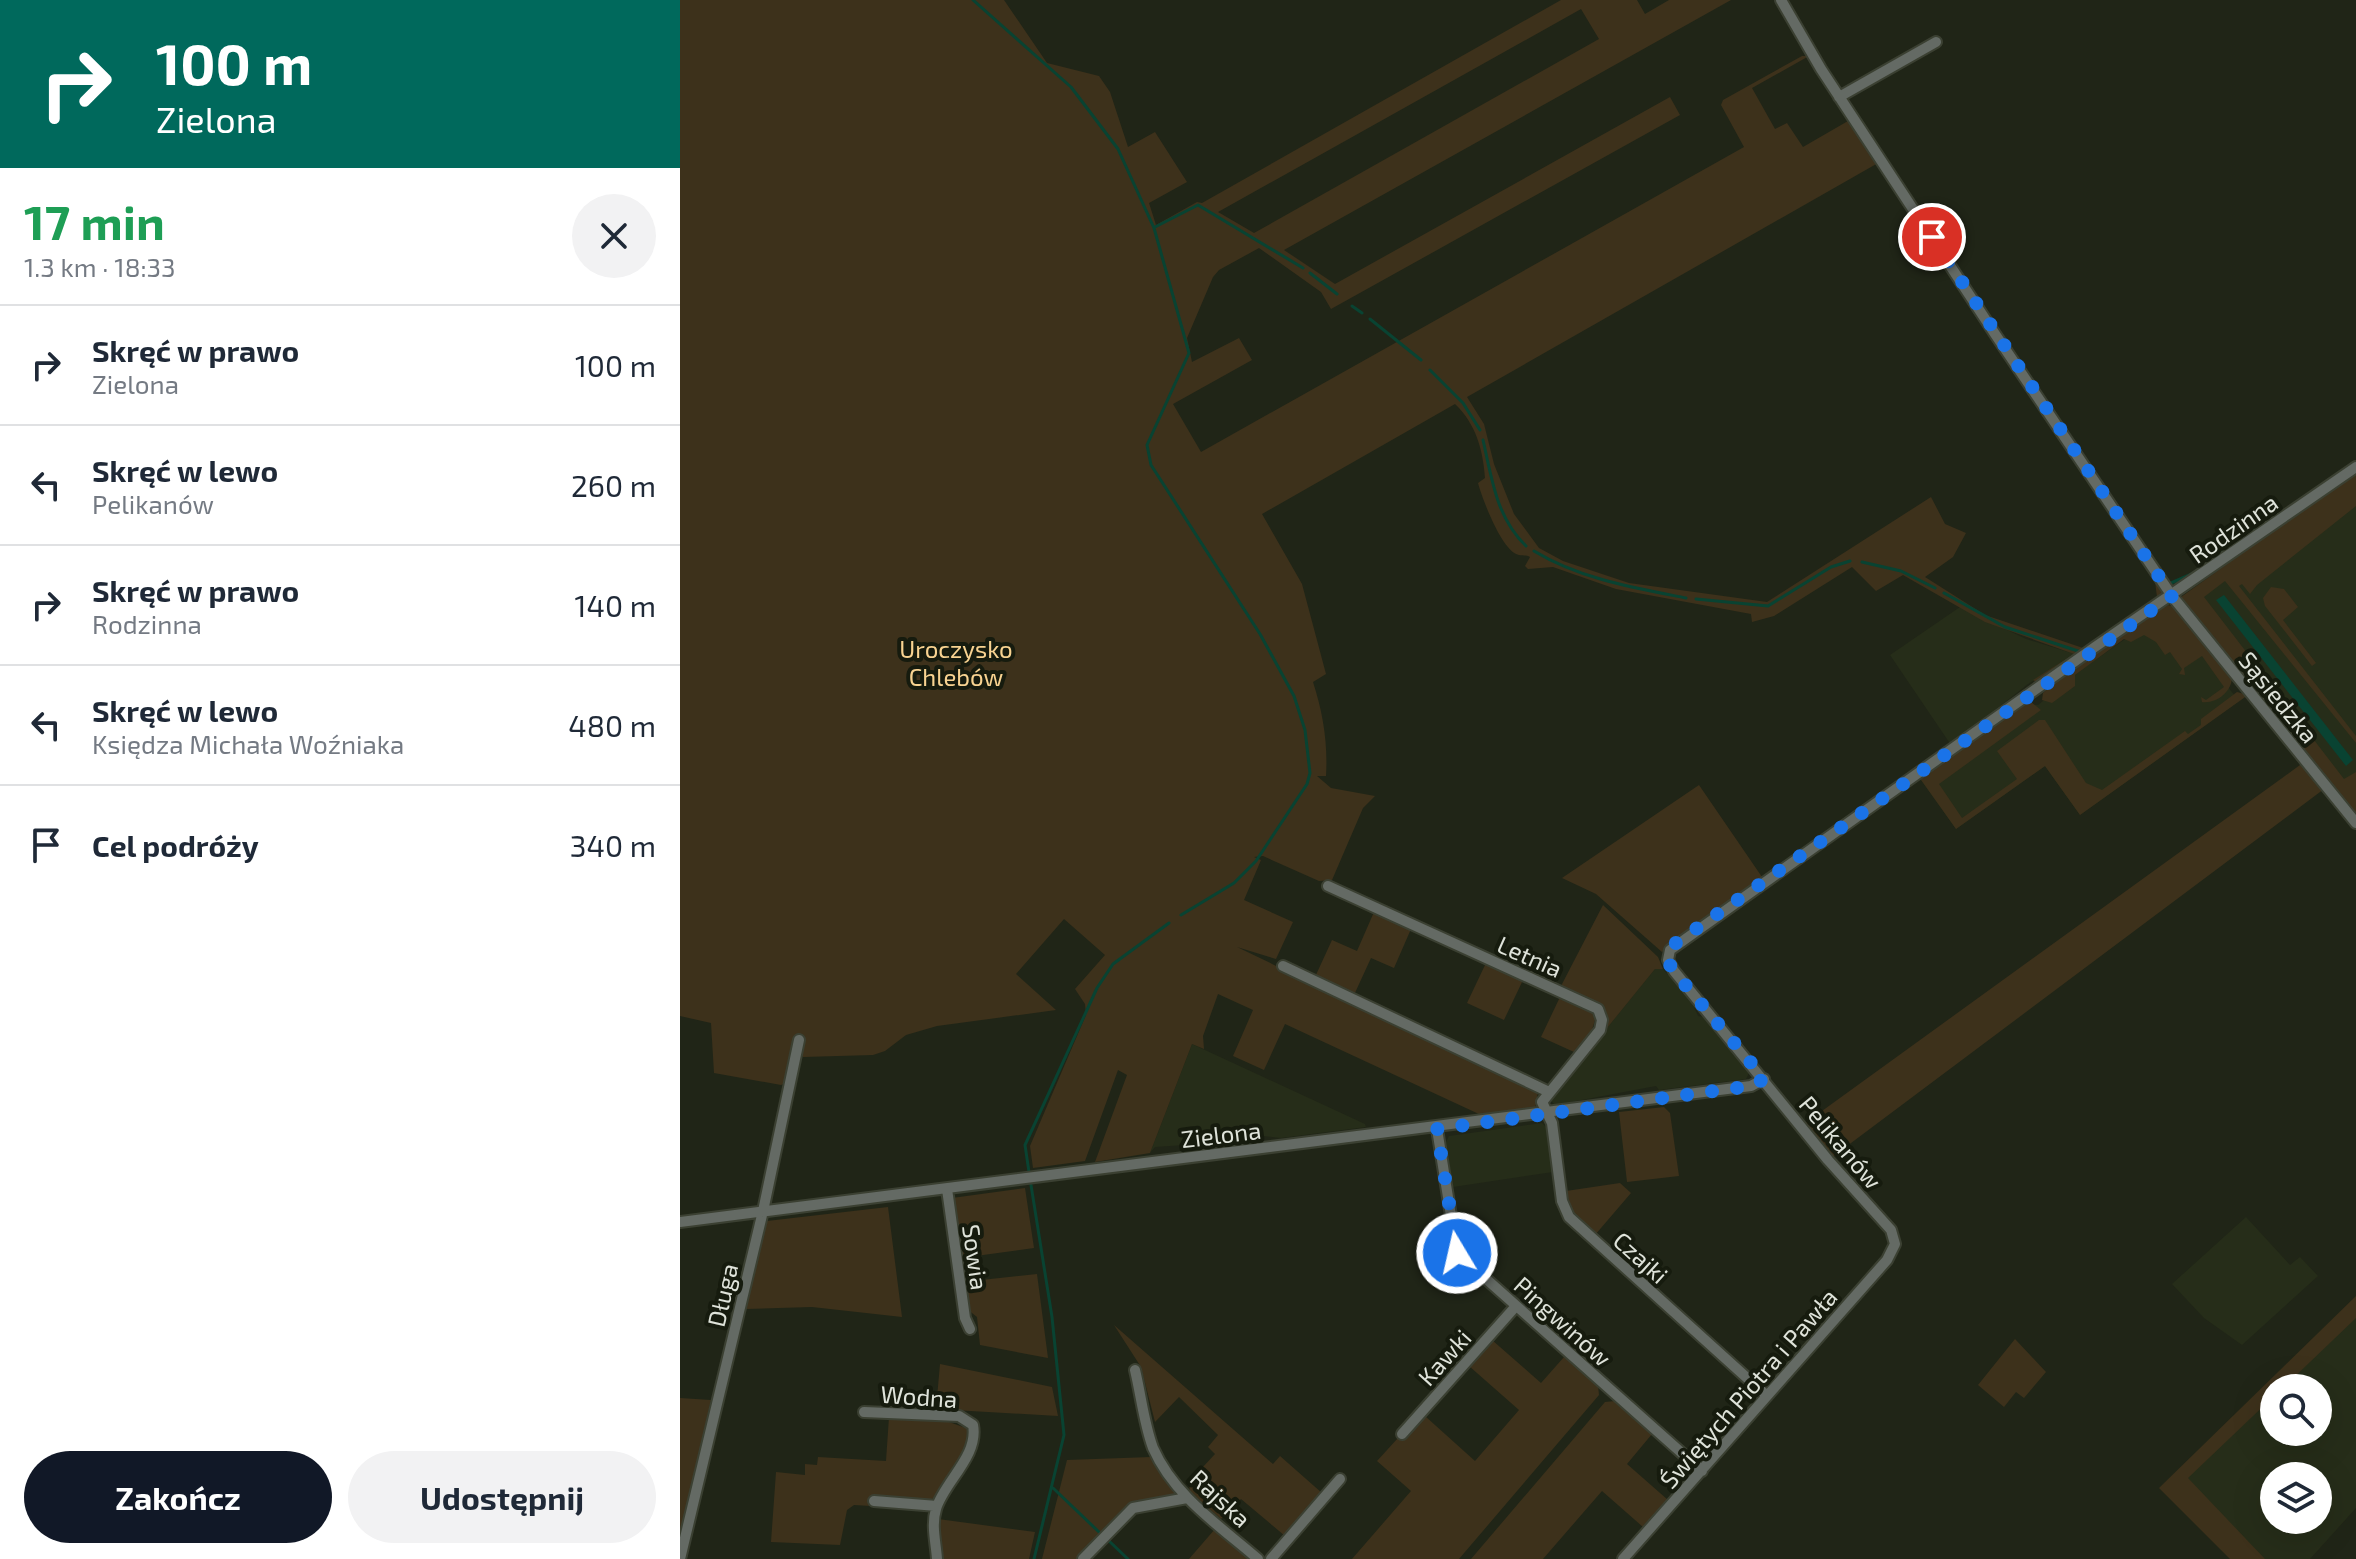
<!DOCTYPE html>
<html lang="pl">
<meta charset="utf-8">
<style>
:root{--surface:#fff;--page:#f2f2f3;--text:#1f2937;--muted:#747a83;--line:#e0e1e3;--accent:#111827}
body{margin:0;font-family:"Exo 2",sans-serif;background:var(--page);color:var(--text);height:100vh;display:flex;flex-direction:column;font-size:30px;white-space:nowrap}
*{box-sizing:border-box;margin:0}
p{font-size:26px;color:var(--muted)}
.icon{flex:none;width:44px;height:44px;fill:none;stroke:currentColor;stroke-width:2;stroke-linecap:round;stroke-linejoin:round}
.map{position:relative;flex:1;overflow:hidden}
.drawer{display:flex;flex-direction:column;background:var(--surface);width:680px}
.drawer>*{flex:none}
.banner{background:#00695c;color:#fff;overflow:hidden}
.tools{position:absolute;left:1580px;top:1374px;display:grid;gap:16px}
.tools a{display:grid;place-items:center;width:72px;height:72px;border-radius:50%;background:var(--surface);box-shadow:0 8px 32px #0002;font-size:40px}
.pin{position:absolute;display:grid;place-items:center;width:68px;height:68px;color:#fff;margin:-34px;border:4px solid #fff;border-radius:50%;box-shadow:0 2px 8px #0007}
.me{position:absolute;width:88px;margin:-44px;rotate:351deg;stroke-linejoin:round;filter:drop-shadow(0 0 6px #0008)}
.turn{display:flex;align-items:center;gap:28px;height:168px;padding:0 24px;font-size:36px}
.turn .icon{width:104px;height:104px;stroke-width:2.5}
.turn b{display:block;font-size:56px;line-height:68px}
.round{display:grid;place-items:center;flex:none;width:84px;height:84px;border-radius:42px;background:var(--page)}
.summary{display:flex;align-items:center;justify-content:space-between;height:136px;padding:0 24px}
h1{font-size:48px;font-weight:700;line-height:60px;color:#1e9e55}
.primary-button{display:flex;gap:16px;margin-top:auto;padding:16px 24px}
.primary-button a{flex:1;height:92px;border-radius:48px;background:var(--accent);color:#fff;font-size:32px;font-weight:700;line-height:92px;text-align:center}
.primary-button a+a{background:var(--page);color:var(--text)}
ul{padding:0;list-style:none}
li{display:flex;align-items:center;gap:24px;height:120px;padding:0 24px;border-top:2px solid var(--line)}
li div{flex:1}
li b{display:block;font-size:30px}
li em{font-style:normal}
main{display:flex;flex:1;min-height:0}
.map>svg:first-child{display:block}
.built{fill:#262d19;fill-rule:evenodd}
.green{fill:#3d311b;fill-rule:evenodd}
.water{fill:#094332}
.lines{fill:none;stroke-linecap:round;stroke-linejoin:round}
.stream{stroke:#094332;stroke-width:3}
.street-casing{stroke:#3b4032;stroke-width:14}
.street{stroke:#646a64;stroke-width:10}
.route{stroke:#1a73e8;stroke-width:14;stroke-dasharray:0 25.2}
.labels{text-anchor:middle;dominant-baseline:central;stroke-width:8;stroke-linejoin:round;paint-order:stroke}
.street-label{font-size:24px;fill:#dfe3da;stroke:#161b0e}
.park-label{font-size:24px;fill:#f8d391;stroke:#161b0e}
</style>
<main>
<section class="drawer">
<div class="banner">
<div class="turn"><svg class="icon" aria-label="right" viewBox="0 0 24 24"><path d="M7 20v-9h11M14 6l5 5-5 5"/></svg><div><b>100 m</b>Zielona</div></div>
</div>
<div class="summary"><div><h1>17 min</h1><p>1.3 km · 18:33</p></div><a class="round"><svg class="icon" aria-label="close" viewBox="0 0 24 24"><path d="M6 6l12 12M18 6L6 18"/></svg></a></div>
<ul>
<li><svg class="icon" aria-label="right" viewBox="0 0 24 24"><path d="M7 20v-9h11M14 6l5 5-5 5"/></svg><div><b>Skręć w prawo</b><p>Zielona</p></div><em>100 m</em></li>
<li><svg class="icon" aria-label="left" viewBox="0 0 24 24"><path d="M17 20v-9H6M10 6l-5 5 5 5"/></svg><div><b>Skręć w lewo</b><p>Pelikanów</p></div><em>260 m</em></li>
<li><svg class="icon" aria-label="right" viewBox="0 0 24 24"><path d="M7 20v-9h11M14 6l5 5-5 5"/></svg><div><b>Skręć w prawo</b><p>Rodzinna</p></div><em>140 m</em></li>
<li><svg class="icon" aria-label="left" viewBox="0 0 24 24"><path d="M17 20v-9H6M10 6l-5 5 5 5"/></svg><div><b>Skręć w lewo</b><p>Księdza Michała Woźniaka</p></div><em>480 m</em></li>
<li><svg class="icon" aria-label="arrive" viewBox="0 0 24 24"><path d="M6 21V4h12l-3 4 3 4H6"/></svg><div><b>Cel podróży</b></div><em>340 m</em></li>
</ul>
<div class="primary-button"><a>Zakończ</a><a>Udostępnij</a></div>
</section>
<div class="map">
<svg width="1676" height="1559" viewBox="0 0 1676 1559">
<rect width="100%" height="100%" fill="#202517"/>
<!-- built -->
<path class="built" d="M1676 480V798L1520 595 1528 589 1525 585Z
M1280 607 1346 639 1395 654 1348 684 1271 745 1210 655Z
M1487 610 1559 701 1400 815 1365 766 1276 829 1241 780 1349 705H1358L1405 667Z
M975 969H983L1011 1000 1018 1016 1025 1017 1032 1025 1069 1073 1066 1079 979 1090 976 1086 875 1105 869 1099Z
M512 1044 685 1124 686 1127 601 1138 567 1134 563 1141 475 1147 470 1153Z
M862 1123 867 1128 873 1172 773 1187 766 1142 769 1136Z
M1566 1217 1610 1265 1620 1257 1638 1276 1562 1345 1524 1318 1492 1284Z
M1676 1299V1508L1630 1559H1572L1495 1475ZM1594 1388H1638V1432H1594ZM1594 1476H1638V1520H1594Z"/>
<!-- green -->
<path class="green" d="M0 0H324L367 63 419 76 430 92 448 147 475 132 507 182 469 203 476 225 517 202 522 203 881 0H957L965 14 989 0H1051L604 250 655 284 990 97 1000 115 651 309 641 292 579 248 539 270 533 277 507 338 512 362 559 338 572 360 493 404 521 452 1064 147 1041 105 1043 100 1122 56H1129L1072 88 1095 129 1107 123 1123 147 1168 121 1198 163 787 397 804 424 814 464 834 514 859 548 883 561 949 583 1087 602 1251 497 1265 524 1286 533 1273 557 1245 577 1305 615 1403 648 1477 597 1475 581 1482 590 1481 598 1356 682 1353 680 1394 654 1305 622 1223 575 1196 591 1172 567 1094 616 1072 622 1071 614 936 589 873 567 848 569 845 566 850 557C847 555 843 556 839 555 822 552 802 498 798 483L805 478C803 450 796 424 775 404L582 514 622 584 646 674 633 682C643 713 648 743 646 776H637L651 788 695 796 683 808 652 880 639 881 583 856 574 857 581 860 564 900 613 922 596 959 557 947 858 1092 855 1109 801 1115 605 1024 584 1070 553 1056 573 1010 538 994 523 1036 524 1049 512 1044 470 1153 415 1162 447 1075 438 1070 405 1161 353 1168 350 1146 406 1015 405 1004 395 989 425 955 384 919 336 974 376 1010 257 1026 226 1035 205 1051 193 1055 123 1057 115 1041 106 1083 101 1085 34 1073 31 1023 0 1016ZM901 9 919 39 574 233 538 212Z
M1676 472V506L1577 585 1570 594 1562 584 1559 586 1676 736V743L1545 581 1524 597 1664 779 1676 772V815L1501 597Z
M1591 587 1604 589 1618 607 1603 620 1636 663 1632 666 1585 606 1583 598Z
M1488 605 1495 607 1552 677C1552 692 1536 704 1522 702L1521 697 1526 700 1544 687 1522 656 1504 668 1505 675 1499 674 1502 669 1490 652 1485 655 1476 642 1464 635 1451 642 1444 639 1395 675V686L1372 703 1362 700 1363 693 1395 666Z
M1557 692 1568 695 1400 815 1365 766 1276 829 1239 777 1350 701 1361 710 1259 784 1282 818 1337 779 1317 751 1359 720H1365L1406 783 1422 790 1505 731 1508 734 1521 725V719Z
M1620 765 1625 766 1644 789 1151 1158 1124 1124Z
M1019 785 1082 877 982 952 916 894 882 878Z
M923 905 978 957 983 969H975L923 1033 913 1002 881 986Z
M694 912 731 929 714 968 691 958 674 995 635 977 652 940 677 951Z
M806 963 843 980 824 1020 787 1003Z
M880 997 911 1010 916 1017 911 1033 894 1052 861 1037Z
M984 1107 990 1113 999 1176 947 1182 939 1112Z
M940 1183 951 1193 915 1235 895 1220 886 1191Z
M345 1188 354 1248 281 1258 272 1198Z
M208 1207 222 1317 132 1307 66 1309 87 1221Z
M357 1274 368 1358 300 1345 297 1317 287 1309 283 1282Z
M1676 1296V1318L1603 1388H1594V1396L1508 1478 1585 1559H1550L1479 1488Z
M434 1325 593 1464 600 1456 642 1493 605 1536 561 1499 541 1519 510 1493 509 1482 535 1454 528 1447 538 1435 499 1397 475 1422 461 1367Z
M1335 1339 1366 1372 1344 1398 1336 1392 1324 1407 1298 1385Z
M812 1340 861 1383 884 1357 918 1385 919 1395 779 1559H672L731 1491 697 1461 718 1438 722 1441 745 1416 795 1461 839 1410 789 1366Z
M260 1364 372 1387 378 1416 256 1409Z
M0 1398 31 1400 0 1536Z
M935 1401 972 1434 947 1464 988 1500 963 1527 922 1491 863 1559H791L925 1402Z
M209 1417 266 1421 289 1429V1440L259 1495 250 1500 191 1496V1506L174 1505 167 1510 160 1545 91 1542 96 1472 125 1475V1464L137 1465 138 1457 206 1461Z
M471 1457 496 1494 447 1507 397 1559H362L387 1460Z
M258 1519 355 1532 349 1559H261Z
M535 1529 570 1559H509Z"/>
<!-- water -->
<path class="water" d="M1544 595 1673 760 1666 766 1536 600Z"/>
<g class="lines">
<!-- stream -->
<path class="stream" d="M293 0 391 87 438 149 474 228 509 353 467 445 471 465 580 634 614 696 625 730 630 773 627 784 576 861 554 883 501 915
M475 227 518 205 623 268
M630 273 657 294
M672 306 682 313
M690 319 741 360
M750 370 783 403 800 430
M803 440C812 479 816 517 846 546
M854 551C900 579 955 588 1006 598
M1182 562 1221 571 1255 588
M1524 566 1582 524
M1491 583 1514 573
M1264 593 1325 627 1398 651
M1016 599 1088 606 1151 567 1170 561
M349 1172 345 1145 417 988 433 964 489 923
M351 1185 372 1317 384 1435 354 1559
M373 1488 419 1532
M428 1540 448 1559"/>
<defs>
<path id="street" d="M1101 0 1141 69 1315 334 1492 596 1676 823
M1159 97 1256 42
M648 886 918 1009 922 1020 920 1030 862 1102 872 1123 882 1201 889 1217 1087 1396
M603 966 867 1091
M757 1129 777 1253 1022 1471
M267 1189 285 1318 290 1329
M0 1222 1071 1086 1084 1079
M455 1370C461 1395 464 1424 473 1448 494 1496 540 1526 578 1559
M184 1412 279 1416 293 1425C299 1456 264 1482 256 1509 251 1525 256 1543 257 1559
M722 1434 836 1306
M194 1501 257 1506
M0 1559 83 1211 119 1040
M403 1559 453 1508 507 1498
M591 1559 660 1479
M943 1559 1207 1260 1215 1244 1211 1230 1148 1160 994 971 988 960 990 950 1415 647 1676 467"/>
</defs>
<!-- street casing -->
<use href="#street" class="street-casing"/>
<!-- street -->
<use href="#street" class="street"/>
</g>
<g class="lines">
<!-- route -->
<path class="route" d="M777 1253 757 1129 1071 1086 1084 1079 1078 1071 991 968 988 957 993 945 1492 596 1252 237"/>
</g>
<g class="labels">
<!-- street labels -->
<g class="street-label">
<text transform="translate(1553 528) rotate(-35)">Rodzinna</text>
<text transform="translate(1599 697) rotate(51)">Sąsiedzka</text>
<text transform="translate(850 956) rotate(24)">Letnia</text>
<text transform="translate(541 1134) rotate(-7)">Zielona</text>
<text transform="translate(1161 1142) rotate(50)">Pelikanów</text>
<text transform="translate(296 1257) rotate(82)">Sowia</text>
<text transform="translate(961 1257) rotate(42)">Czajki</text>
<text transform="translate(42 1295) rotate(-77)">Długa</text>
<text transform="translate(883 1321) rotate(42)">Pingwinów</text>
<text transform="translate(764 1357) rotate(-48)">Kawki</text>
<text transform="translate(1068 1388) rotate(-49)">Świętych Piotra i Pawła</text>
<text transform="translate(239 1396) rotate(4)">Wodna</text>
<text transform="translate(541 1498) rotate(43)">Rajska</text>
</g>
<!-- park labels -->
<g class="park-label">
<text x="276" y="648">Uroczysko<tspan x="276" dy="28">Chlebów</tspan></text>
</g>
</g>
</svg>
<div class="tools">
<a><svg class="icon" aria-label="search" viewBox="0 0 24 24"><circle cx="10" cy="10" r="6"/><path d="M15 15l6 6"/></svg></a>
<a><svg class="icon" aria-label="layers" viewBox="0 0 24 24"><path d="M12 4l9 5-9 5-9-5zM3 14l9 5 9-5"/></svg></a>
</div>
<div class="pin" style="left:1252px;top:237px;background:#d93025"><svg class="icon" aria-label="arrive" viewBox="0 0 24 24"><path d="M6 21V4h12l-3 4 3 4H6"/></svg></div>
<svg class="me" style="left:777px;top:1253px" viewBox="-20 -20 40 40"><circle r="17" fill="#1a73e8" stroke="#fff" stroke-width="3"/><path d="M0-11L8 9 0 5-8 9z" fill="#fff"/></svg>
</div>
</main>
